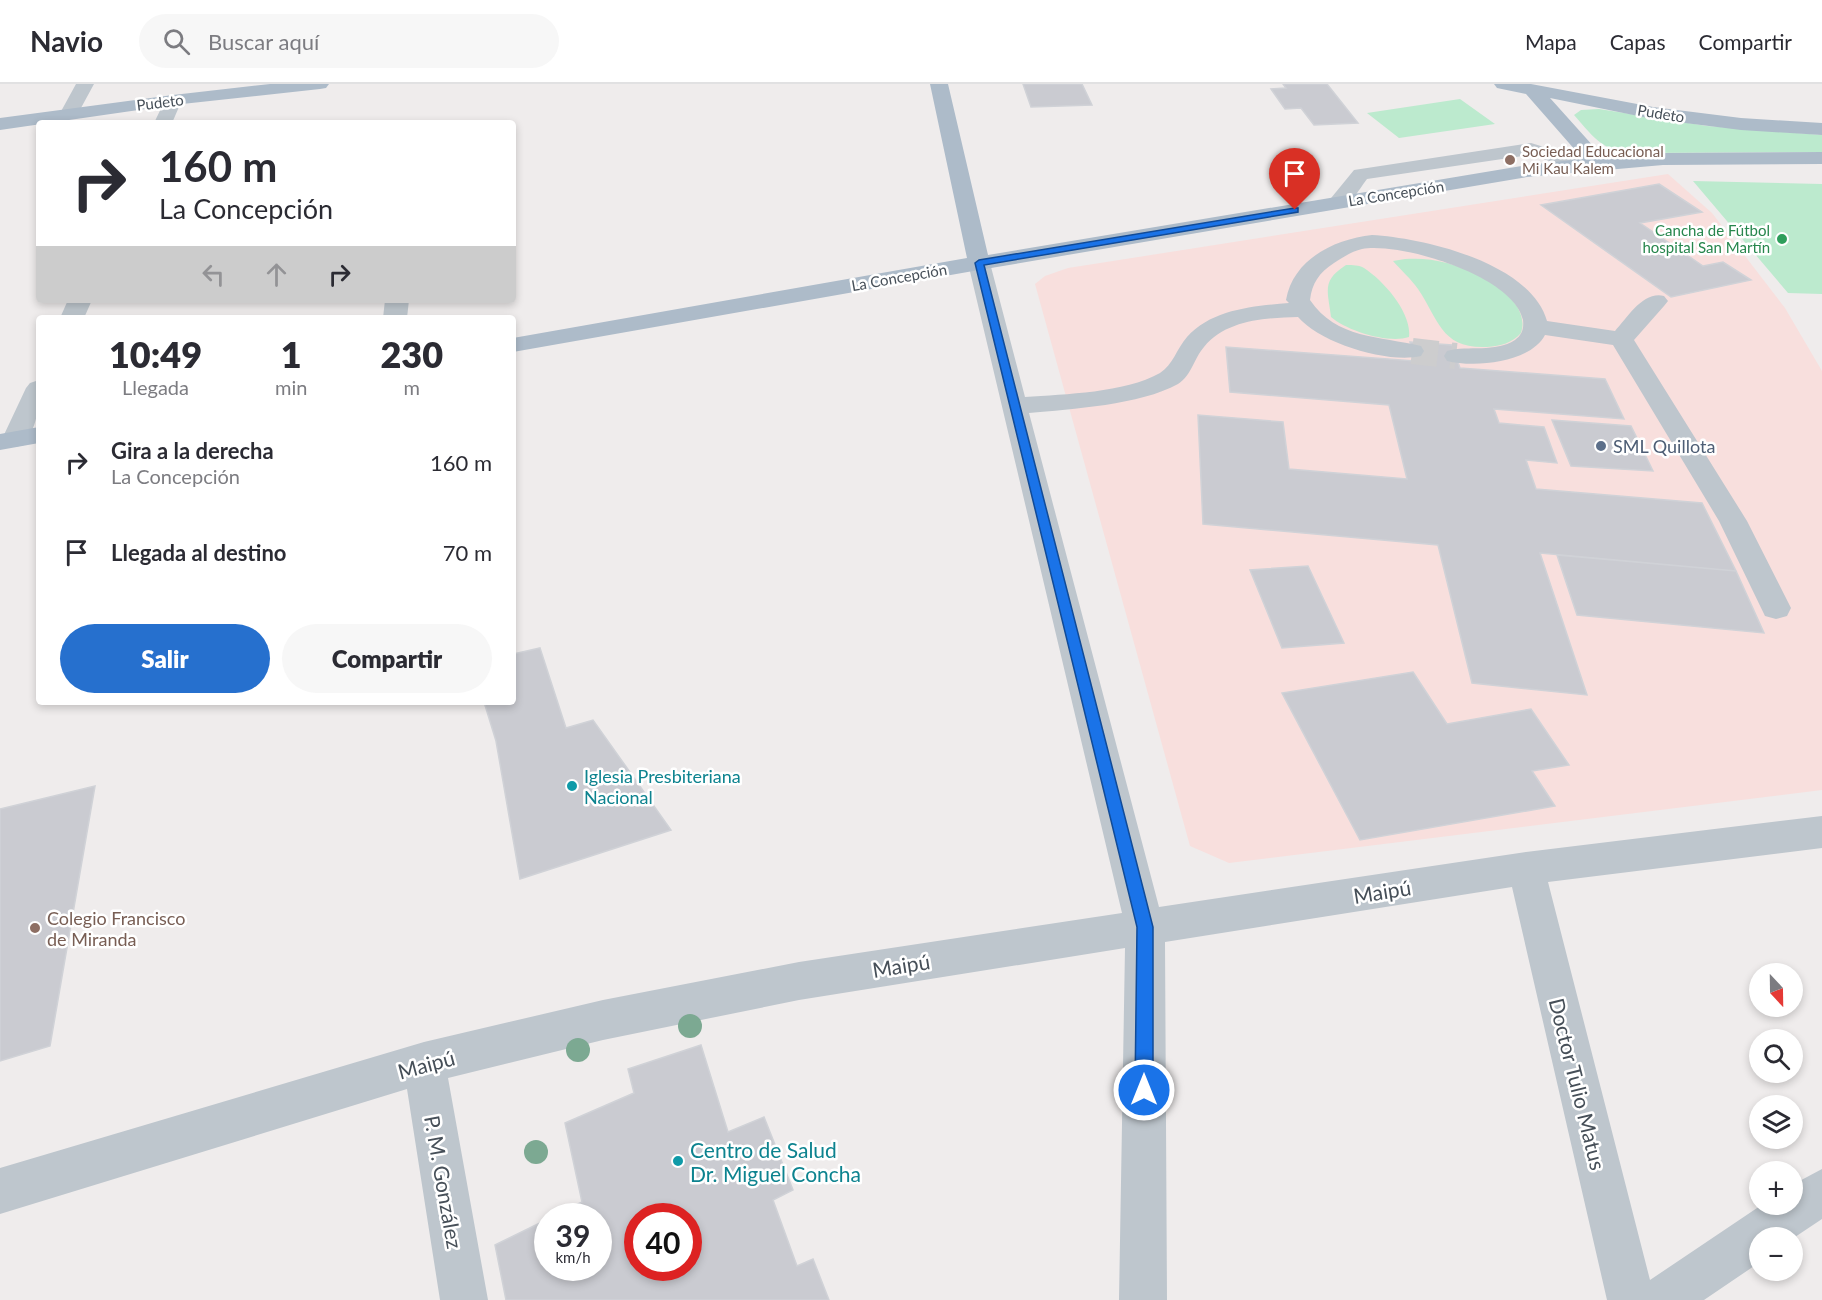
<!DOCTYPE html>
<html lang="es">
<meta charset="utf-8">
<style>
:root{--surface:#fff;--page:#f7f7f7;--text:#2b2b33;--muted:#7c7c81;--line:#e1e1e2;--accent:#2670ce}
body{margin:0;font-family:Lato,sans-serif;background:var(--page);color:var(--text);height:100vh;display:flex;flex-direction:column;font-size:22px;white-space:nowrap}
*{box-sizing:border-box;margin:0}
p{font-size:20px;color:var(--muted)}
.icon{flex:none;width:33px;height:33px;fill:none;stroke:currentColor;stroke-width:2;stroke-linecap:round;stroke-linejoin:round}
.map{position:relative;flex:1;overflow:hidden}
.drawer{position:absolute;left:36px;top:231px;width:480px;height:390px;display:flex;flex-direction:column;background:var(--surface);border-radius:6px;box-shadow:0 3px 9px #0003}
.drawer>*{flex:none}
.top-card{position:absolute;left:36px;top:36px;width:480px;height:183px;border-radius:6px;box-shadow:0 3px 9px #0003;background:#fff;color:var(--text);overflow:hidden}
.needle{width:39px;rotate:158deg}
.tools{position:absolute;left:1749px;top:879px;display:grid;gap:12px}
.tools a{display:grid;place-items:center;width:54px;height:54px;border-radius:50%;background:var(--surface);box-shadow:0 3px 9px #0003;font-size:30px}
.speed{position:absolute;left:534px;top:1119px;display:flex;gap:12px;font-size:30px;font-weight:700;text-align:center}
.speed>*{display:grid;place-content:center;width:78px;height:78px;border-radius:50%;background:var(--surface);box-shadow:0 3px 9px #0003;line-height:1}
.speed small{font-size:15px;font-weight:400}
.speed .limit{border:9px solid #d22;background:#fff;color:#111}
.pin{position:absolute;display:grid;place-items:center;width:51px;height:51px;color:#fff;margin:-62px -26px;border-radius:50% 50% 50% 0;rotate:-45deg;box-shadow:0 0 6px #0007}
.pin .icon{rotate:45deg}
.me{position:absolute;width:66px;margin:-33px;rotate:0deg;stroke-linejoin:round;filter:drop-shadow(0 0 4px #0008)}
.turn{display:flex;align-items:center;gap:21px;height:126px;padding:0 24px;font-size:27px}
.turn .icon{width:78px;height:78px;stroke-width:2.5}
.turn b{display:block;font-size:42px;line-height:51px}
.lanes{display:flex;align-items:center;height:57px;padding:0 24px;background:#0003;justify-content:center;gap:30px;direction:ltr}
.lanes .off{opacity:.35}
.eta{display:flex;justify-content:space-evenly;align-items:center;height:102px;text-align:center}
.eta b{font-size:36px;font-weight:800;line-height:42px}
.button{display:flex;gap:12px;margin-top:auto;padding:12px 24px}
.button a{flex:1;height:69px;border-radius:36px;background:var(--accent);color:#fff;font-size:24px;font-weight:800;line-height:69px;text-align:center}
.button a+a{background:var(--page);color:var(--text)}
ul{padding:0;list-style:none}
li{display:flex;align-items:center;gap:18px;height:90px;padding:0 24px}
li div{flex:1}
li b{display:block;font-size:22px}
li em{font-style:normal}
header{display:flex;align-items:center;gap:36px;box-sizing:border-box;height:84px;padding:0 30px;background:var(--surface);border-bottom:2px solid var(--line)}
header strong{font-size:28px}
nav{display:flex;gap:33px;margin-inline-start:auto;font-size:21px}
.search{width:420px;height:54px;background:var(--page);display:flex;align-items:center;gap:15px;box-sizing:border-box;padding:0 21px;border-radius:33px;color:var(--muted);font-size:22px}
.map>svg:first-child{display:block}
.medical{fill:#f8dfdd}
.green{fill:#bceace}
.building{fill:#cacbd1;stroke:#d0d2d7;stroke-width:1.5;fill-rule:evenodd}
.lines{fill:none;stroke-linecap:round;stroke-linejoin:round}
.minor-tunnel{stroke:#cdcdce;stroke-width:26;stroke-dasharray:26 13;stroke-linecap:butt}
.minor{fill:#bec6cd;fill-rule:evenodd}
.major{fill:#adbbc9;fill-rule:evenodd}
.tree{fill:#7ca992}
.route{fill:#1a73e8;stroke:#114b97;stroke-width:1.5}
.education-dot{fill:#8d6e63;stroke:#fff;stroke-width:2}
.leisure-dot{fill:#2e9e5b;stroke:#fff;stroke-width:2}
.service-dot{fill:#5c6f8a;stroke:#fff;stroke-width:2}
.culture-dot{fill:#0f9aa8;stroke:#fff;stroke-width:2}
.labels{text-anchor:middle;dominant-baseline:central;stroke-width:5;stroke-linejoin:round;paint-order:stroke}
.far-street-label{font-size:15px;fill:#464f58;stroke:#fff}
.far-education-label{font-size:15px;fill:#785e54;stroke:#fff;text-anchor:start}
.far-leisure-label{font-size:15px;fill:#27864d;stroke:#fff;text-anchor:end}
.service-label{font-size:18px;fill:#4e5e75;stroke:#fff;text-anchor:start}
.culture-label{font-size:18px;fill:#0d838f;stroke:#fff;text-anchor:start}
.education-label{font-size:18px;fill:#785e54;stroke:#fff;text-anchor:start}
.near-street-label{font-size:21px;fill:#464f58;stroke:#fff}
.near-culture-label{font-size:21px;fill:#0d838f;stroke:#fff;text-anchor:start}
</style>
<header>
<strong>Navio</strong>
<div class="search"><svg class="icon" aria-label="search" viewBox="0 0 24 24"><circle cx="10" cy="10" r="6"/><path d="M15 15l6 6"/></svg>Buscar aquí</div>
<nav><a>Mapa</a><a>Capas</a><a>Compartir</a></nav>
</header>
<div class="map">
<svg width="1822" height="1216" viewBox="0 0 1822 1216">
<rect width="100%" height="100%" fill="#efecec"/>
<!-- medical -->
<path class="medical" d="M1668 90 1712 129 1785 224 1822 287V706L1229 779 1190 762 1035 200 1045 192 1068 184Z"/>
<!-- green -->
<path class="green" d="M1460 15 1495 40 1399 54 1367 29Z
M1599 25 1707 42 1822 51V68L1638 69C1603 68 1596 56 1574 31L1581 26Z
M1693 97 1822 100V210L1788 209Z
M1405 175C1419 174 1433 175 1447 179 1473 186 1533 214 1521 249 1512 259 1501 262 1487 263 1441 265 1439 236 1418 205 1411 195 1401 186 1393 177Z
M1346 181C1353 181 1359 181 1364 184 1384 197 1412 229 1409 253 1389 260 1347 247 1331 233 1328 207 1321 197 1346 181Z"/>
<!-- building -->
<path class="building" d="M1023 0H1082L1092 21 1031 23Z
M1283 0H1327L1358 39 1314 41 1301 24 1285 25 1271 5 1286 4Z
M1659 100 1702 128 1640 139 1703 182 1723 178 1751 196 1671 213 1541 121Z
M1410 258 1452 261 1460 284 1605 295 1624 335 1494 325 1499 339 1544 343 1557 379 1526 376 1536 405 1702 419 1736 487 1540 469 1587 611 1472 599 1438 461 1203 440 1198 331 1283 338 1289 385 1407 395 1389 321 1230 308 1226 263 1415 277Z
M1552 336 1631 342 1653 387 1571 382Z
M1557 471 1736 487 1764 549 1577 531Z
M1308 482 1344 559 1282 564 1250 486Z
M540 564 566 644 593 636 671 746 520 795 496 657 484 618H513V570Z
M1413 588 1447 640 1531 625 1569 681 1532 687 1555 722 1360 756 1282 609Z
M95 702 50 962 0 977V725Z
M701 961 728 1048 764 1033 793 1106 773 1116 797 1182 813 1175 829 1216H506L495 1161 548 1135V1184H598V1132H553L582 1118 565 1039 634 1009 628 985ZM638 1132H688V1184H638Z"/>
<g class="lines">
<!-- minor-tunnel -->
<path class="minor-tunnel" d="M1412 267 1456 272"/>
<!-- minor -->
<path class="minor" d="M76 0H94L75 35H61L59 31Z
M173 11 179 12 182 16 172 39H154L167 12Z
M1531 59 1589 77 1592 81 1589 85 1582 87 1530 71 1367 95C1357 108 1348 128 1330 123L1327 119 1354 86Z
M1372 151C1424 154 1531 179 1547 237L1615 247C1628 233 1643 207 1664 212L1668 217 1664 222 1634 256 1747 437 1791 524 1787 532 1776 535 1765 532 1719 437 1613 261 1545 251C1530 279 1475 284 1447 277L1444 272 1447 267C1469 261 1495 269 1515 256 1522 251 1524 245 1523 236 1514 192 1401 158 1362 165 1352 167 1342 174 1334 179 1319 189 1312 199 1310 216 1336 255 1380 252 1421 262L1424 267 1421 272C1388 280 1320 259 1298 233 1265 234 1226 236 1204 263 1194 274 1192 291 1178 300 1140 321 1072 325 1029 329L1159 823 1526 768 1822 732V764L1548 798 1650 1196 1763 1120H1792V1101L1822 1085V1135L1792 1155 1760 1154V1178L1704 1216H1607L1512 803 1165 858 1167 1216H1119L1125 864 799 916 603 956 448 994 488 1216H440L407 1005 0 1130V1084L424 958 603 916 799 878 1122 829 968 179 971 174 979 172 987 174 990 179 1025 313C1066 310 1124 309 1160 289 1173 281 1177 264 1187 253 1212 225 1254 222 1289 219L1286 216C1293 175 1335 155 1372 151Z
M68 216H92L84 234H60Z
M385 216H409L407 234H383Z
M39 296C39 323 39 338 24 361L15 363 6 361 2 355 26 304 30 299Z"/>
<!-- major -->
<path class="major" d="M270 0H329L326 4 320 5 173 21 0 46V34L173 11Z
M930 0H948L988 171 1527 81 1583 75 1526 10 1497 4 1494 0H1531L1653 23 1741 34 1822 39V51L1741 46 1653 35 1550 14 1603 73 1663 69 1822 68V80L1663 81 1527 93 979 186 513 268V254L967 174Z
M39 343V359L0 366V350Z"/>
</g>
<!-- trees -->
<g class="tree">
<circle cx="690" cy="942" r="12"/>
<circle cx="578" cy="966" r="12"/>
<circle cx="536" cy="1068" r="12"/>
</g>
<!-- route -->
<path class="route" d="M1295 124H1298V128L984 181 1153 843V1006L1150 1012 1144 1015 1138 1012 1135 1006 1137 843 975 179 979 176Z"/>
<!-- markers -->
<g class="education-dot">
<circle cx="1510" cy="76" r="6"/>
<circle cx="35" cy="844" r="6"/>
</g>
<circle class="leisure-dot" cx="1782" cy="155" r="6"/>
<circle class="service-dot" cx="1601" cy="362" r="6"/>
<g class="culture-dot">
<circle cx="572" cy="702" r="6"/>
<circle cx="678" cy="1077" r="6"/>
</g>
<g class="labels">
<!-- far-street labels -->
<g class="far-street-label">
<text transform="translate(160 18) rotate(-7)">Pudeto</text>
<text transform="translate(1661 29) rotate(9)">Pudeto</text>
<text transform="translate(1396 109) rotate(-9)">La Concepción</text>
<text transform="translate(899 193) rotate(-10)">La Concepción</text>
</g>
<!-- far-education labels -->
<g class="far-education-label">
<text x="1522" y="67">Sociedad Educacional<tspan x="1522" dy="17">Mi Kau Kalem</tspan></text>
</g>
<!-- far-leisure labels -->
<g class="far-leisure-label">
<text x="1770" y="146">Cancha de Fútbol<tspan x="1770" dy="17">hospital San Martín</tspan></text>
</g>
<!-- service labels -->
<g class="service-label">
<text x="1613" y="362">SML Quillota</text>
</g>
<!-- culture labels -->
<g class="culture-label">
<text x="584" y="692">Iglesia Presbiteriana<tspan x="584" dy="21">Nacional</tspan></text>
</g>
<!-- education labels -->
<g class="education-label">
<text x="47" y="834">Colegio Francisco<tspan x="47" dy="21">de Miranda</tspan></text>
</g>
<!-- near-street labels -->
<g class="near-street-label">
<text transform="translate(1382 807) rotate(-9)">Maipú</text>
<text transform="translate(901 881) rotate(-9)">Maipú</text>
<text transform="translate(426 980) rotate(-15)">Maipú</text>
<text transform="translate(1578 1000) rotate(76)">Doctor Tulio Matus</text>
<text transform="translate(444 1098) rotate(80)">P. M. González</text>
</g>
<!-- near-culture labels -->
<g class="near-culture-label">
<text x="690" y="1065">Centro de Salud<tspan x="690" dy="24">Dr. Miguel Concha</tspan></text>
</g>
</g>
</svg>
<div class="tools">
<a><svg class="needle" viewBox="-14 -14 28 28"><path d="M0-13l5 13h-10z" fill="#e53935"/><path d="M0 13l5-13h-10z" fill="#7c7c81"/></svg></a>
<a><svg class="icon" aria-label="search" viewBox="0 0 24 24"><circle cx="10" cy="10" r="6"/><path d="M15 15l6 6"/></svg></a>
<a><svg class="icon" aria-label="layers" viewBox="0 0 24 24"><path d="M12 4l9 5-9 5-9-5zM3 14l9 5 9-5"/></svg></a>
<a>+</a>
<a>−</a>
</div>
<div class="speed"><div>39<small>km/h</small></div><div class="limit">40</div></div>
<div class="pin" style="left:1295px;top:126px;background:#d93025"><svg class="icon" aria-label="arrive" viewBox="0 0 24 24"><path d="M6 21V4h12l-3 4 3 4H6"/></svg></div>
<svg class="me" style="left:1144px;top:1006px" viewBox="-20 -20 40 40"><circle r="17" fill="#1a73e8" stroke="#fff" stroke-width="3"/><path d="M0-11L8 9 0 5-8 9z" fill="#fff"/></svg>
<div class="top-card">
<div class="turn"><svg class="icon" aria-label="right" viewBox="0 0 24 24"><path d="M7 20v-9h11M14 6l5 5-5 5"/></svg><div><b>160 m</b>La Concepción</div></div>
<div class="lanes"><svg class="icon off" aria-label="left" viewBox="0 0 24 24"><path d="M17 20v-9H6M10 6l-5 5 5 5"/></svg><svg class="icon off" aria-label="ahead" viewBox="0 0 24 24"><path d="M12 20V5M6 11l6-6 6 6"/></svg><svg class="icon" aria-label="right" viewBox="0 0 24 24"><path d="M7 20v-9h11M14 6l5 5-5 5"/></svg></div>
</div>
<section class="drawer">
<div class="eta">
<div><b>10:49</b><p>Llegada</p></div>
<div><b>1</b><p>min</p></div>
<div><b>230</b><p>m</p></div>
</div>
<ul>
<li><svg class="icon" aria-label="right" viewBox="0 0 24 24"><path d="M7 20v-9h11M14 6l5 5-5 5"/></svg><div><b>Gira a la derecha</b><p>La Concepción</p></div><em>160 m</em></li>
<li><svg class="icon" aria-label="arrive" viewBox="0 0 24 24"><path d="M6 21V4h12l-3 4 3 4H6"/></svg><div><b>Llegada al destino</b></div><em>70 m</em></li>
</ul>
<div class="button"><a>Salir</a><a>Compartir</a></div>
</section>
</div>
